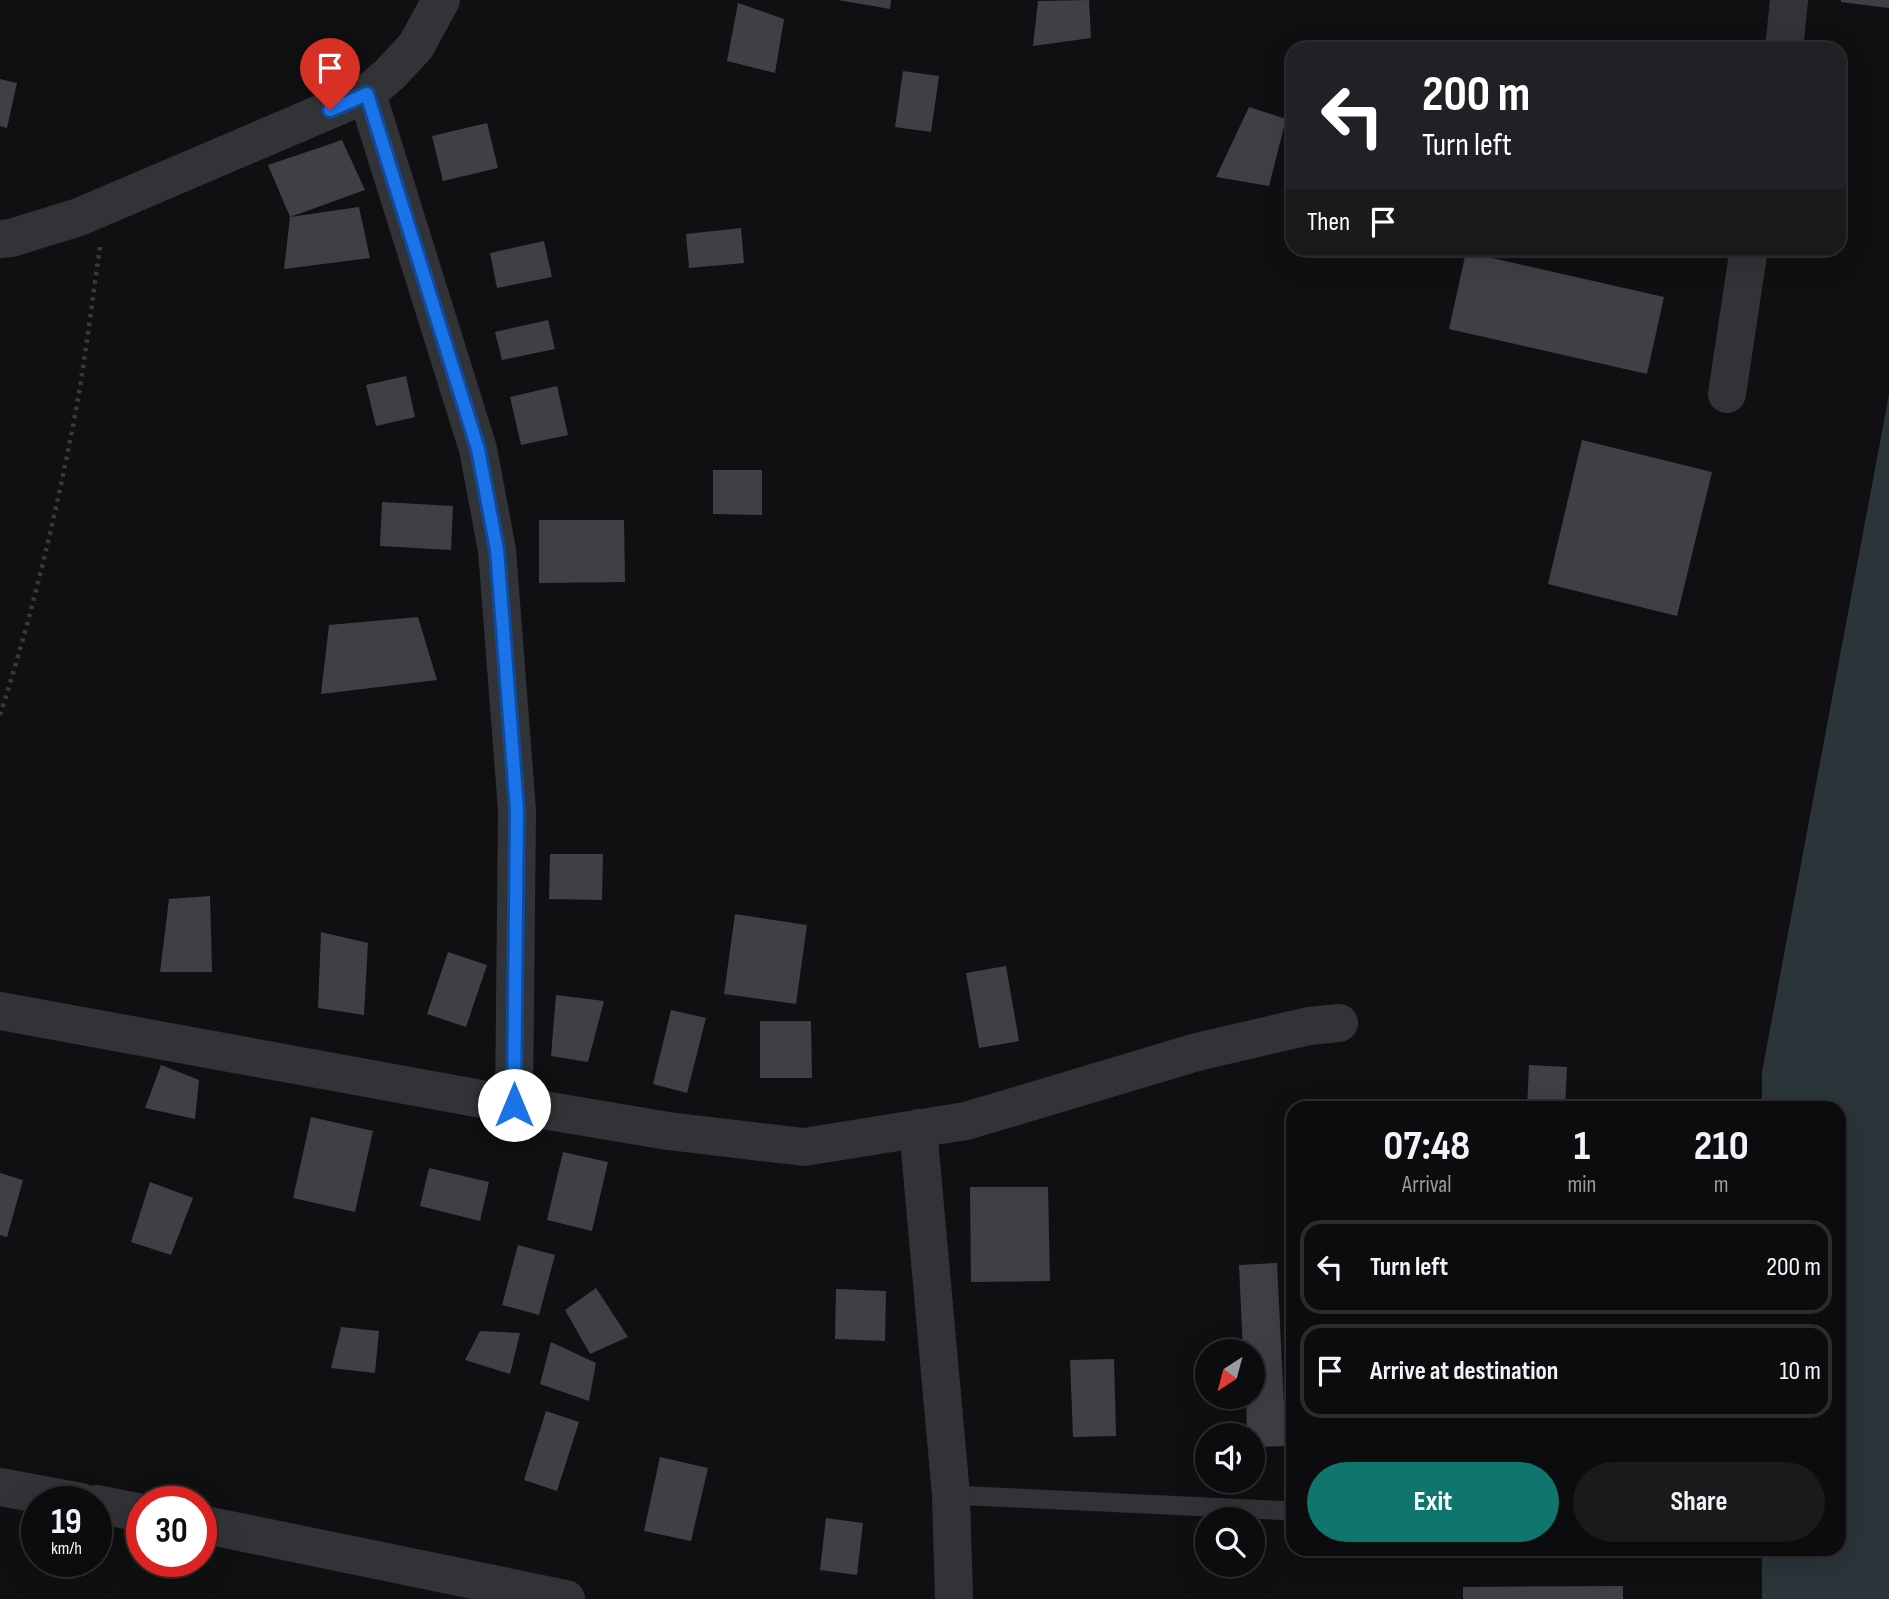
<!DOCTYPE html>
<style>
:root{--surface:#0c0c0e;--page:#1a1a1c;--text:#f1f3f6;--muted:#9a9b9e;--line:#2c2c2e;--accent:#0f766e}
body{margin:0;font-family:"Sofia Sans Condensed",sans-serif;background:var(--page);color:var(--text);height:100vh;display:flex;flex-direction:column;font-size:26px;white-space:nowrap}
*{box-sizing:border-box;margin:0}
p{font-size:23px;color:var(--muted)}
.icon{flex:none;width:38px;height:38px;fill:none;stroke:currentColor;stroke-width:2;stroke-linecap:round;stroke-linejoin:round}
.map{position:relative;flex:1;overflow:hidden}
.details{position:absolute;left:1286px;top:1101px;width:560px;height:455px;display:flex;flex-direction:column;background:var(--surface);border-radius:21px;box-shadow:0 7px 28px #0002,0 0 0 2px var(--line)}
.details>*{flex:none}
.hud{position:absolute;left:1286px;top:42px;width:560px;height:214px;border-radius:21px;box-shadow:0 7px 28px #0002,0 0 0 2px var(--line);background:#202124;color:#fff;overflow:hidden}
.needle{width:46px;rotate:216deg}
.buttons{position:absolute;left:1195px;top:1339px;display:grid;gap:14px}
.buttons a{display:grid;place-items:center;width:70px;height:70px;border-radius:50%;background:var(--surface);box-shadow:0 7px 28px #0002,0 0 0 2px var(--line);font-size:35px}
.speed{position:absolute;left:21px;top:1486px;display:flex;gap:14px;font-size:35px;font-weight:700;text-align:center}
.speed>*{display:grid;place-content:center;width:91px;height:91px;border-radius:50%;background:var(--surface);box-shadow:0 7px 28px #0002,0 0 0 2px var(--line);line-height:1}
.speed small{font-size:18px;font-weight:400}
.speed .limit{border:10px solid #d22;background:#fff;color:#111}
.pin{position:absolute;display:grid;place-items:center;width:60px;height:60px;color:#fff;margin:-72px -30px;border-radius:50% 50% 50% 0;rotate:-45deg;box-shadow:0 0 7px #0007}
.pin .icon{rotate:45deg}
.me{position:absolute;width:77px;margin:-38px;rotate:0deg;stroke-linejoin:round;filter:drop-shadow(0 0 5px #0008)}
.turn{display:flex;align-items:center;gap:24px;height:147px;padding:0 21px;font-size:32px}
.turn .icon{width:91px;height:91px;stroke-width:2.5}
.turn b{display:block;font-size:49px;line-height:60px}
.then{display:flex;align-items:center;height:66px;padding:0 21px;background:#0003;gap:14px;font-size:26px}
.eta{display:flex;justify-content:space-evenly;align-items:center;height:119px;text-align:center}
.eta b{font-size:42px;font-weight:700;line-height:49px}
.primary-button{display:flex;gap:14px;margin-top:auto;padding:14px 21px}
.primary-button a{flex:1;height:80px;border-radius:42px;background:var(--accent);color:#fff;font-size:28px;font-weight:700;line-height:80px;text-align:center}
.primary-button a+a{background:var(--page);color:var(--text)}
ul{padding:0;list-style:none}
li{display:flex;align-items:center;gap:21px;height:94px;margin:0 14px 10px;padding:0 7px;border:4px solid var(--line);border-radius:21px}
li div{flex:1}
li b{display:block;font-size:26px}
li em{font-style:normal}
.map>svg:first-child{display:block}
.water{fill:#2a3439}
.building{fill:#3f4045}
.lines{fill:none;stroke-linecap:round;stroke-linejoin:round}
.path{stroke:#373a3d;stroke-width:4.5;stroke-dasharray:3.5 5;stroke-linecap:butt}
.lane{stroke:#313336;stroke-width:19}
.street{stroke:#313336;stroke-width:38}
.route-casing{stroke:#114b97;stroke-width:18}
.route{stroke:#1a73e8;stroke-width:12}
</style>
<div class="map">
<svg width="1889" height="1599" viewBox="0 0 1889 1599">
<rect width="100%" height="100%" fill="#101012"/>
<!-- water -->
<path class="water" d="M1889 394V1599H1762V1549H1839V1108H1762V1072Z"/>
<!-- building -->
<path class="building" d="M838 0H891L890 9Z
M1089 0 1091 38 1033 46 1038 1Z
M1841 0H1889V8L1841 2Z
M738 3 784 19 775 73 727 61Z
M903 71 939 76 931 132 895 127Z
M0 79 17 83 7 128 0 126Z
M1249 107 1286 119 1269 186 1216 177Z
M487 123 498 168 443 181 432 136Z
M342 140 365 190 290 217 268 165Z
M359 207 370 258 284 269 290 217Z
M741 228 744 263 689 268 686 234Z
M544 241 552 277 497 288 490 253Z
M1466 252 1664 297 1647 374 1449 329Z
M548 320 555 349 502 360 495 332Z
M406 376 415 417 376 426 366 385Z
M557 386 568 435 521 445 510 397Z
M1582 440 1712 472 1677 616 1548 584Z
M713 470H762V515L713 514Z
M382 502 453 506 451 550 380 546Z
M539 520H624L625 582 539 583Z
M418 617 437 680 321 694 329 625Z
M550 854H603L602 900 549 899Z
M210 896 212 972H160L169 899Z
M735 914 807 925 796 1004 724 994Z
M321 932 368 943 364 1015 318 1008Z
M448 952 487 965 466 1027 427 1014Z
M1006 966 1019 1041 979 1048 966 973Z
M556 995 604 1001 588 1062 551 1056Z
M671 1010 706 1018 687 1093 653 1084Z
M760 1021H811L812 1078H760Z
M161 1065 199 1080 195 1119 145 1108Z
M1529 1065 1567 1067 1565 1108H1527Z
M311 1117 373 1131 355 1212 293 1198Z
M563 1152 608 1162 592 1231 547 1220Z
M429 1168 489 1182 480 1221 420 1206Z
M0 1173 23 1180 7 1237 0 1235Z
M150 1182 193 1198 171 1255 131 1242Z
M970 1187H1048L1050 1281 971 1282Z
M518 1245 555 1255 539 1315 502 1305Z
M1277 1263 1286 1446 1253 1447V1435H1247L1246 1396H1253V1351H1243L1239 1265Z
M596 1288 628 1337 590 1354 565 1310Z
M836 1289 886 1291 885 1341 835 1339Z
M341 1327 379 1331 375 1373 331 1368Z
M480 1331 520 1333 510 1374 465 1360Z
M551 1342 596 1363 589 1401 540 1384Z
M1114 1359 1116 1436 1073 1437 1070 1360Z
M546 1411 579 1422 557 1491 524 1480Z
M660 1457 708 1468 691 1541 644 1531Z
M826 1518 863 1523 857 1575 820 1570Z
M1623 1586V1599H1463V1587Z"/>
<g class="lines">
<!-- path -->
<path class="path" d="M0 715C30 622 53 527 72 431 84 371 91 308 100 247"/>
<!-- lane -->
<path class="lane" d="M951 1495 1293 1511"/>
<!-- street -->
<path class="street" d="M1784 49 1789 0
M367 94 478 449 497 550 517 810 514 1105
M0 239 11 238 79 217 367 94 390 74 416 46 441 0
M1727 394 1749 248
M0 1011 514 1105 668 1131 804 1147 966 1121 1197 1052 1309 1026 1339 1023
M918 1128 951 1495 954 1599
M0 1487 81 1502
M96 1504 142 1513
M201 1524 566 1599"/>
</g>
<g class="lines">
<defs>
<path id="route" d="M330 110 367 94 478 449 497 550 517 810 514 1105"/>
</defs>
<!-- route casing -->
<use href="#route" class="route-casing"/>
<!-- route -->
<use href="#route" class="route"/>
</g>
</svg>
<div class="buttons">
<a><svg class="needle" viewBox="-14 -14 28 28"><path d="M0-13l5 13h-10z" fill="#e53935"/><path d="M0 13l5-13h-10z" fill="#9a9b9e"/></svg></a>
<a><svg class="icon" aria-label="sound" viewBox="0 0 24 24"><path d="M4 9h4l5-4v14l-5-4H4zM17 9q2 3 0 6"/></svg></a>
<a><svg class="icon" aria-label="search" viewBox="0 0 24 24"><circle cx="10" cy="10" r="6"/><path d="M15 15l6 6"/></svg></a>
</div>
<div class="speed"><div>19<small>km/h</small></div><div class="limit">30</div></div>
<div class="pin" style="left:330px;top:110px;background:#d93025"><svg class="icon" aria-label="arrive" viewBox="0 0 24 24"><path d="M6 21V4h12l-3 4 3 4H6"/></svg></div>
<svg class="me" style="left:514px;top:1105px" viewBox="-20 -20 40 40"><circle r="19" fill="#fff"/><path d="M0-13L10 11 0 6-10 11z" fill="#1a73e8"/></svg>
<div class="hud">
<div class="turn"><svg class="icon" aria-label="left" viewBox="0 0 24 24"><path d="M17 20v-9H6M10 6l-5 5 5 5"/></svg><div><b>200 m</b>Turn left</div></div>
<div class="then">Then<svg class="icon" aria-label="arrive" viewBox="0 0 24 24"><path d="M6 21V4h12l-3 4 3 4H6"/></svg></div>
</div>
<section class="details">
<div class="eta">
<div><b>07:48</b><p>Arrival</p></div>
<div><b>1</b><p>min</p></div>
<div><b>210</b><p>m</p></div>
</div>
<ul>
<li><svg class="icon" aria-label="left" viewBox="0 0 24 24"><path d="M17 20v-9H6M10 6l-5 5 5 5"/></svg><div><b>Turn left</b></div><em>200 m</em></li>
<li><svg class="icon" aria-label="arrive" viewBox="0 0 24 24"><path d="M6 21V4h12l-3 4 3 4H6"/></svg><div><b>Arrive at destination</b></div><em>10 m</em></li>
</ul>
<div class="primary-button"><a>Exit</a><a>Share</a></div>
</section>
</div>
